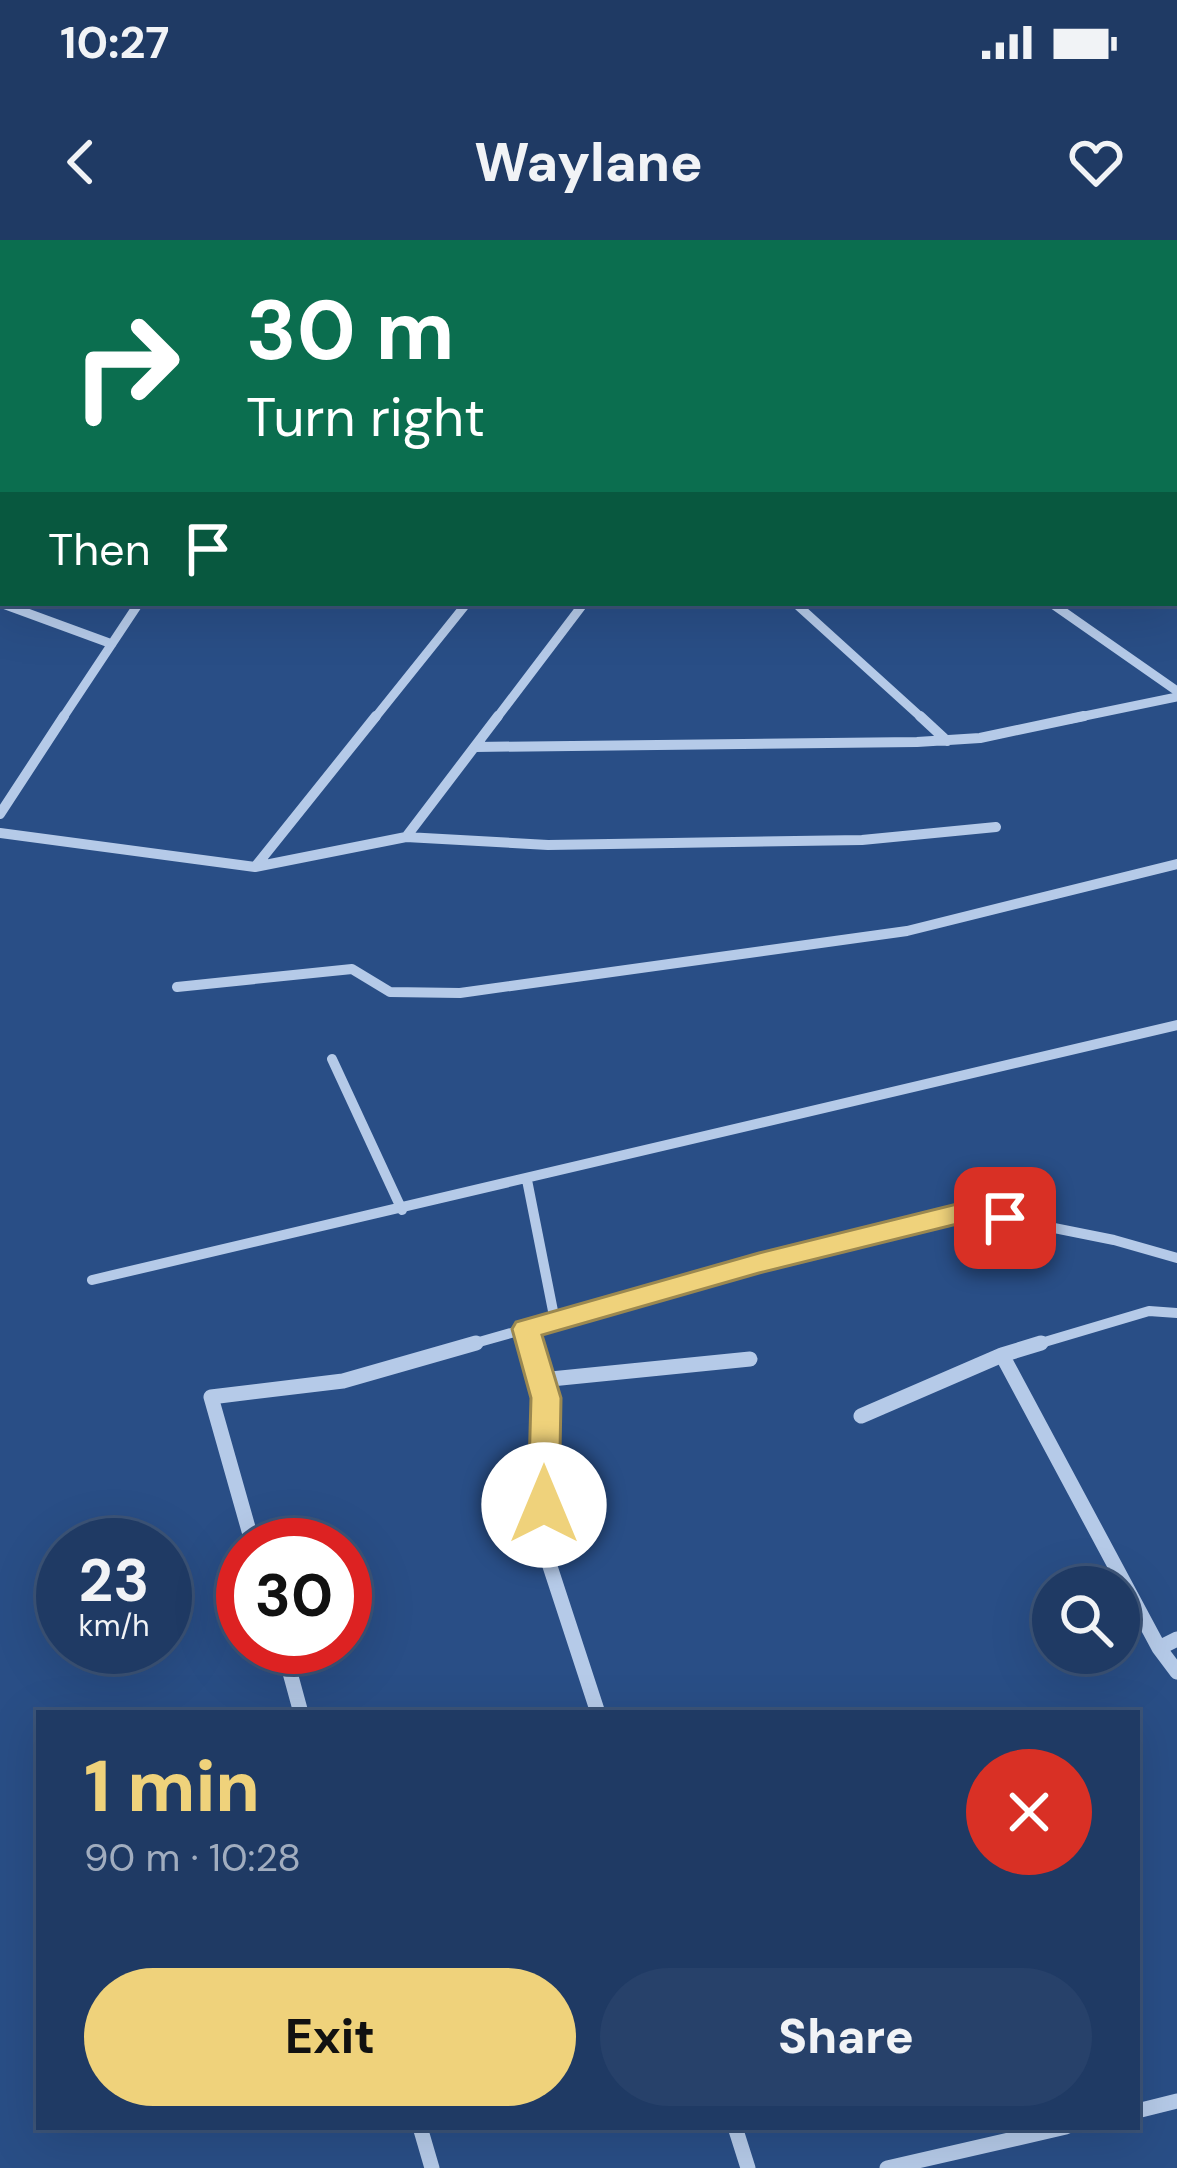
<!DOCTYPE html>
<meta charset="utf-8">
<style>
:root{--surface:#1f3a64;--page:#27416a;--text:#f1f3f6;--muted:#a1adbf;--line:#3c5478;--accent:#efd27b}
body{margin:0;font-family:"DM Sans",sans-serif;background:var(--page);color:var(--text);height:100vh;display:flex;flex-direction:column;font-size:45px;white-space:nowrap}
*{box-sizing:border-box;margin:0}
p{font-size:39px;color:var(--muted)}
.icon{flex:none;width:66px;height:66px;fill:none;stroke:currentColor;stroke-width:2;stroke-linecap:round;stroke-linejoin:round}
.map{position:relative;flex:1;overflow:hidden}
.details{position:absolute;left:36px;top:1470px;width:1104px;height:420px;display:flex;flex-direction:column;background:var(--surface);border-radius:0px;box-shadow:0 12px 48px #0002,0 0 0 3px var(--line)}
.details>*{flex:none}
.banner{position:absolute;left:0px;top:0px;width:1179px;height:366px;box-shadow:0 12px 48px #0002,0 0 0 3px var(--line);background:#0b6e4f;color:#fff;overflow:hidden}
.tools{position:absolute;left:1032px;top:1326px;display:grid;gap:24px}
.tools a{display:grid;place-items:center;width:108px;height:108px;border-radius:50%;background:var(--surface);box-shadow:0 12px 48px #0002,0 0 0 3px var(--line);font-size:60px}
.speed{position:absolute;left:36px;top:1278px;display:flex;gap:24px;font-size:60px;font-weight:700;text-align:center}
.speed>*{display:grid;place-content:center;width:156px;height:156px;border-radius:50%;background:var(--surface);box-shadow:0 12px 48px #0002,0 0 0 3px var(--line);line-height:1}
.speed small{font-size:30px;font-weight:400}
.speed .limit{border:18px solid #d22;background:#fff;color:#111}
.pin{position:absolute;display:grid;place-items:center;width:102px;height:102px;color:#fff;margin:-51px;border-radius:24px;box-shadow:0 6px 18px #0006}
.me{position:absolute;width:132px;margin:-66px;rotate:0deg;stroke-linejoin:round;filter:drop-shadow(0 0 9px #0008)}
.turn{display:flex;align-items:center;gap:42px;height:252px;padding:0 48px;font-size:54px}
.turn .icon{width:156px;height:156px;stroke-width:2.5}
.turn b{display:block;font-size:84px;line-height:102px}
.then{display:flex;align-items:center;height:114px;padding:0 48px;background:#0003;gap:24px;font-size:45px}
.round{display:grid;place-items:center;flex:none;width:126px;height:126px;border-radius:63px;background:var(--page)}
.head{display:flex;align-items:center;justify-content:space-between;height:204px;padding:0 48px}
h1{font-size:72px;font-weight:800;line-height:90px;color:var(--accent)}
.cta{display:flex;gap:24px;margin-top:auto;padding:24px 48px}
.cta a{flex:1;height:138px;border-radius:72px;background:var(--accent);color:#111;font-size:48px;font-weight:800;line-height:138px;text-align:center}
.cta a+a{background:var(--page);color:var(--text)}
.status{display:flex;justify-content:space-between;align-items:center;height:84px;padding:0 60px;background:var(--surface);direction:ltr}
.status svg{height:33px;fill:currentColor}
header{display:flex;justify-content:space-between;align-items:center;height:156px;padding:0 48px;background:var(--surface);font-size:54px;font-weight:800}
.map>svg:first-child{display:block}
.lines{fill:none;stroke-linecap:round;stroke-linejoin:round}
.minor-far2{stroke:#b5cae8;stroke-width:9}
.minor-far1{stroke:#b5cae8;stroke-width:10}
.minor{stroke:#b5cae8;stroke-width:15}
.route{fill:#efd27b;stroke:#9b8850;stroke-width:3}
</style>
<div class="status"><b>10:27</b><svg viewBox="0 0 49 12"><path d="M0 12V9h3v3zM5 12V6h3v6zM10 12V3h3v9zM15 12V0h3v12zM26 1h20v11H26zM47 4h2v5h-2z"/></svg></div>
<header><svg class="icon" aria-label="back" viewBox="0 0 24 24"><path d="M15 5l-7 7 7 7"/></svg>Waylane<svg class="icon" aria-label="heart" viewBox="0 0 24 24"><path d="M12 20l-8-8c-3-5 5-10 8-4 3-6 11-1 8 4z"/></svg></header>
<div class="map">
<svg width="1177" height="1928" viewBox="0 0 1177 1928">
<rect width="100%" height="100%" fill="#294e86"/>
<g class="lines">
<!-- minor-far2 -->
<path class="minor-far2" d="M309 0 314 3
M636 0 640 3
M982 0 987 3
M525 3 532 0
M0 287 3 283
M0 363 112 404
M795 363 923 479
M1051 363 1177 451
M62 479 139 363
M374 479 467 363
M496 479 584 363
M1070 479 1177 457"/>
<!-- minor-far1 -->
<path class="minor-far1" d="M920 476 947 501
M475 507 917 502 980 498 1084 476
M0 574 64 476
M0 593 255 627 406 597 548 605 862 600 996 587
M406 597 498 476
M255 627 376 476
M177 747 352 729 390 752 460 753 907 691 1177 624
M332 819 402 970
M527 940 555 1081
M92 1040 1177 785
M526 1089 531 1106
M465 1106 759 1023 969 971 1114 1000 1177 1018
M1031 1106 1149 1071 1177 1073"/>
<!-- minor -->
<path class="minor" d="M530 1103 546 1158 544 1308 598 1473
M1002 1115 1159 1408 1177 1432
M541 1140 750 1119
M861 1176 1002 1115 1041 1103
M253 1305 211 1157 343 1141 476 1103
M283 1407 301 1473
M1159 1408 1177 1399
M1137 1871 1177 1861
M420 1887 432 1928
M735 1887 748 1928
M887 1928 1066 1887"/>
</g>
<!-- route -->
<path class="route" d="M969 961 1015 971 1019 978 1005 988 969 981 759 1033 542 1095 561 1158 559 1265 554 1274H533L528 1265 531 1158 512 1089 516 1082 759 1013Z"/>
</svg>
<div class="tools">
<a><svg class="icon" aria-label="search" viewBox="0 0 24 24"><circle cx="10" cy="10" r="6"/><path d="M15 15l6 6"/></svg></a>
</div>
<div class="speed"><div>23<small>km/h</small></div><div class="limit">30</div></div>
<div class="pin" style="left:1005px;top:978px;background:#d93025"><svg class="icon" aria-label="arrive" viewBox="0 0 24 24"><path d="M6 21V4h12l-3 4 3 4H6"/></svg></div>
<svg class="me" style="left:544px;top:1265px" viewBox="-20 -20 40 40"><circle r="19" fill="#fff"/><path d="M0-13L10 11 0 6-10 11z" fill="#efd27b"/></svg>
<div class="banner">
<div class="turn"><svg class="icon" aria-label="right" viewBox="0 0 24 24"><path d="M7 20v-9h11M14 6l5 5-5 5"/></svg><div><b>30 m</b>Turn right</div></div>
<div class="then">Then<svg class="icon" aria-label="arrive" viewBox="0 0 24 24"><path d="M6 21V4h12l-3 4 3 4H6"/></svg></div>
</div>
<section class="details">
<div class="head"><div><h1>1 min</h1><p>90 m · 10:28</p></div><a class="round" style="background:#d93025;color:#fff"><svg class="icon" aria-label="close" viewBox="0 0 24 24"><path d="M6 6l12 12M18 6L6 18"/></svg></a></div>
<div class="cta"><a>Exit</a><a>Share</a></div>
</section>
</div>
